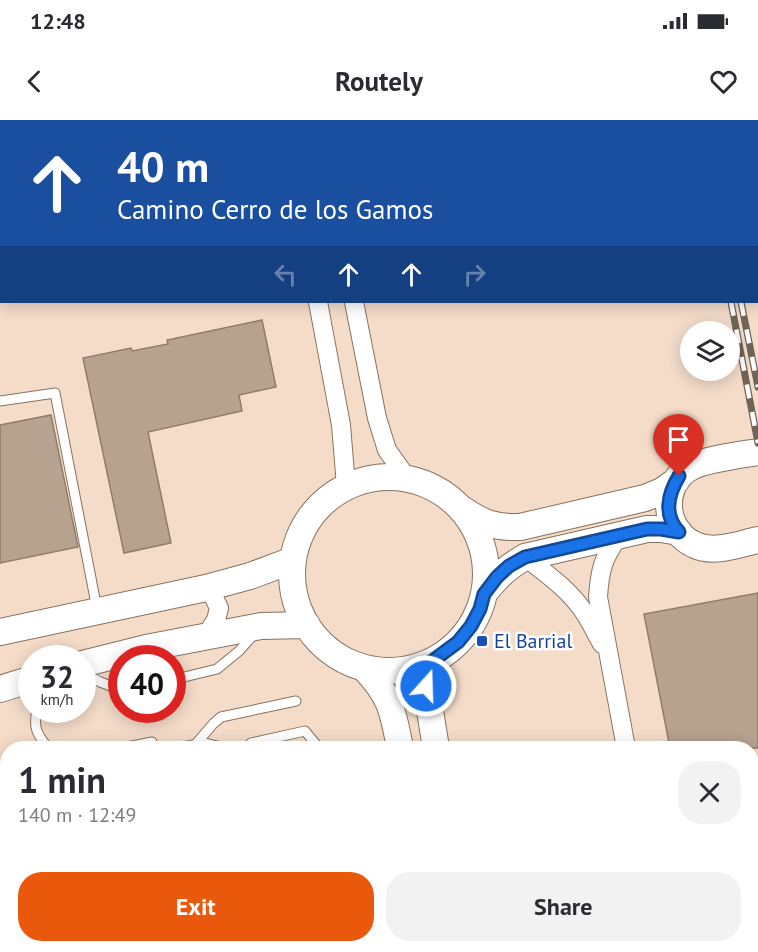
<!DOCTYPE html>
<meta charset="utf-8">
<style>
:root{--surface:#fff;--page:#f2f2f3;--text:#2b2b33;--muted:#7c7c81;--accent:#ea580c}
body{margin:0;font-family:"PT Sans",sans-serif;background:var(--page);color:var(--text);height:100vh;display:flex;flex-direction:column;font-size:22px;white-space:nowrap}
*{box-sizing:border-box;margin:0}
p{font-size:20px;color:var(--muted)}
.icon{flex:none;width:33px;height:33px;fill:none;stroke:currentColor;stroke-width:2;stroke-linecap:round;stroke-linejoin:round}
.map{position:relative;flex:1;overflow:hidden}
.details{position:absolute;left:0px;top:621px;width:759px;height:212px;display:flex;flex-direction:column;background:var(--surface);border-radius:24px 24px 0 0;box-shadow:0 3px 15px #0003}
.details>*{flex:none}
.top-card{position:absolute;left:0px;top:0px;width:759px;height:183px;box-shadow:0 3px 15px #0003;background:#1a4fa0;color:#fff;overflow:hidden}
.fabs{position:absolute;left:680px;top:201px;display:grid;gap:12px}
.fabs a{display:grid;place-items:center;width:60px;height:60px;border-radius:50%;background:var(--surface);box-shadow:0 3px 15px #0003;font-size:30px}
.speed{position:absolute;left:18px;top:525px;display:flex;gap:12px;font-size:30px;font-weight:700;text-align:center}
.speed>*{display:grid;place-content:center;width:78px;height:78px;border-radius:50%;background:var(--surface);box-shadow:0 3px 15px #0003;line-height:1}
.speed small{font-size:15px;font-weight:400}
.speed .limit{border:9px solid #d22;background:#fff;color:#111}
.pin{position:absolute;display:grid;place-items:center;width:51px;height:51px;color:#fff;margin:-62px -26px;border-radius:50% 50% 50% 0;rotate:-45deg;box-shadow:0 0 6px #0007}
.pin .icon{rotate:45deg}
.me{position:absolute;width:66px;margin:-33px;rotate:20deg;stroke-linejoin:round;filter:drop-shadow(0 0 4px #0008)}
.turn{display:flex;align-items:center;gap:21px;height:126px;padding:0 18px;font-size:27px}
.turn .icon{width:78px;height:78px;stroke-width:2.5}
.turn b{display:block;font-size:42px;line-height:51px}
.lanes{display:flex;align-items:center;height:57px;padding:0 18px;background:#0003;justify-content:center;gap:30px;direction:ltr}
.lanes .off{opacity:.35}
.round{display:grid;place-items:center;flex:none;width:63px;height:63px;border-radius:24px;background:var(--page)}
.head{display:flex;align-items:center;justify-content:space-between;height:102px;padding:0 18px}
h1{font-size:36px;font-weight:600;line-height:45px}
.button{display:flex;gap:12px;margin-top:auto;padding:12px 18px}
.button a{flex:1;height:69px;border-radius:24px;background:var(--accent);color:#fff;font-size:24px;font-weight:600;line-height:69px;text-align:center}
.button a+a{background:var(--page);color:var(--text)}
.status{display:flex;justify-content:space-between;align-items:center;height:42px;padding:0 30px;background:var(--surface);direction:ltr}
.status svg{height:16px;fill:currentColor}
header{display:flex;justify-content:space-between;align-items:center;height:78px;padding:0 18px;background:var(--surface);font-size:27px;font-weight:600}
.map>svg:first-child{display:block}
.building{fill:#b7a18f;stroke:#917c6a;stroke-width:1.5}
.lines{fill:none;stroke-linecap:round;stroke-linejoin:round}
.lane-casing{stroke:#877261;stroke-width:11}
.street-casing{stroke:#877261;stroke-width:20}
.secondary-casing{stroke:#877261;stroke-width:28}
.lane{stroke:#fff;stroke-width:9}
.street{stroke:#fff;stroke-width:18}
.secondary{stroke:#fff;stroke-width:26}
.rail-casing{stroke:#706357;stroke-width:7}
.rail{stroke:#fff;stroke-width:4.5;stroke-dasharray:14;stroke-linecap:butt}
.route-casing{stroke:#114b97;stroke-width:15}
.route{stroke:#1a73e8;stroke-width:10}
.transit-dot{fill:#1a4fb4;stroke:#fff;stroke-width:2}
.labels{text-anchor:middle;dominant-baseline:central;stroke-width:5;stroke-linejoin:round;paint-order:stroke}
.transit-label{font-size:20px;fill:#164399;stroke:#fff;text-anchor:start}
</style>
<div class="status"><b>12:48</b><svg viewBox="0 0 49 12"><path d="M0 12V9h3v3zM5 12V6h3v6zM10 12V3h3v9zM15 12V0h3v12zM26 1h20v11H26zM47 4h2v5h-2z"/></svg></div>
<header><svg class="icon" aria-label="back" viewBox="0 0 24 24"><path d="M15 5l-7 7 7 7"/></svg>Routely<svg class="icon" aria-label="heart" viewBox="0 0 24 24"><path d="M12 20l-8-8c-3-5 5-10 8-4 3-6 11-1 8 4z"/></svg></header>
<div class="map">
<svg width="758" height="832" viewBox="0 0 758 832">
<rect width="100%" height="100%" fill="#f4dcc9"/>
<!-- building -->
<path class="building" d="M262 200 276 267 239 275 242 291 148 312 171 423 124 433 83 238 131 228 132 231 168 224 167 220Z
M51 295 78 427 0 443V305Z
M758 473V628H670L644 494Z"/>
<g class="lines">
<defs>
<path id="lane" d="M0 281 55 273 97 489
M82 552 100 562 122 570
M172 560 217 549 239 531 256 512
M37 590C33 608 37 614 48 628
M195 625 213 604 221 597 296 581
M122 628 152 622
M176 628 205 623 225 628
M246 628 251 623 305 611 319 628
M0 650 8 652
M0 714 8 713
M271 825 272 832
M359 825 360 832"/>
<path id="street" d="M283 0V2
M318 0V2
M318 182 341 305 346 366
M354 182 377 298 387 330 407 358
M619 415C603 439 600 448 598 477L626 628
M525 437C547 454 571 471 586 495 592 505 597 515 602 524
M205 517 216 500 219 488 214 478 206 468
M663 825 664 832"/>
<path id="secondary" d="M758 332C740 335 706 339 691 347 659 364 663 411 695 425 714 434 739 424 758 420
M292 454a97 97 0 1 1 194 0a97 97 0 1 1-194 0Z
M462 389C482 403 495 408 520 407L645 378 662 371 676 361
M484 473C498 456 506 448 525 437L647 409H661L679 412
M0 512 206 468 250 456 293 440
M431 542 427 555 426 566 436 628
M82 544 146 528 261 506 307 505
M364 548C391 576 393 591 400 628
M0 569 32 559
M438 825 439 832
M473 825 474 832"/>
</defs>
<!-- lane casing -->
<use href="#lane" class="lane-casing"/>
<!-- street casing -->
<use href="#street" class="street-casing"/>
<!-- secondary casing -->
<use href="#secondary" class="secondary-casing"/>
<!-- lane -->
<use href="#lane" class="lane"/>
<!-- street -->
<use href="#street" class="street"/>
<!-- secondary -->
<use href="#secondary" class="secondary"/>
<defs>
<path id="rail" d="M695 0 696 2
M706 0V2
M731 182 758 323
M741 182 758 267"/>
</defs>
<!-- rail casing -->
<use href="#rail" class="rail-casing"/>
<!-- rail -->
<use href="#rail" class="rail"/>
</g>
<g class="lines">
<defs>
<path id="route" d="M426 566 427 555 431 542 458 522 471 506 480 489 484 474 497 457 509 446 525 437 647 409H661L679 412C663 395 668 374 679 356"/>
</defs>
<!-- route casing -->
<use href="#route" class="route-casing"/>
<!-- route -->
<use href="#route" class="route"/>
</g>
<!-- markers -->
<rect class="transit-dot" x="476" y="515" width="12" height="12" rx="3"/>
<g class="labels">
<!-- transit labels -->
<g class="transit-label">
<text x="494" y="521">El Barrial</text>
</g>
</g>
</svg>
<div class="fabs">
<a><svg class="icon" aria-label="layers" viewBox="0 0 24 24"><path d="M12 4l9 5-9 5-9-5zM3 14l9 5 9-5"/></svg></a>
</div>
<div class="speed"><div>32<small>km/h</small></div><div class="limit">40</div></div>
<div class="pin" style="left:679px;top:356px;background:#d93025"><svg class="icon" aria-label="arrive" viewBox="0 0 24 24"><path d="M6 21V4h12l-3 4 3 4H6"/></svg></div>
<svg class="me" style="left:426px;top:566px" viewBox="-20 -20 40 40"><circle r="17" fill="#1a73e8" stroke="#fff" stroke-width="3"/><path d="M0-11L8 9 0 5-8 9z" fill="#fff"/></svg>
<div class="top-card">
<div class="turn"><svg class="icon" aria-label="ahead" viewBox="0 0 24 24"><path d="M12 20V5M6 11l6-6 6 6"/></svg><div><b>40 m</b>Camino Cerro de los Gamos</div></div>
<div class="lanes"><svg class="icon off" aria-label="left" viewBox="0 0 24 24"><path d="M17 20v-9H6M10 6l-5 5 5 5"/></svg><svg class="icon" aria-label="ahead" viewBox="0 0 24 24"><path d="M12 20V5M6 11l6-6 6 6"/></svg><svg class="icon" aria-label="ahead" viewBox="0 0 24 24"><path d="M12 20V5M6 11l6-6 6 6"/></svg><svg class="icon off" aria-label="right" viewBox="0 0 24 24"><path d="M7 20v-9h11M14 6l5 5-5 5"/></svg></div>
</div>
<section class="details">
<div class="head"><div><h1>1 min</h1><p>140 m · 12:49</p></div><a class="round"><svg class="icon" aria-label="close" viewBox="0 0 24 24"><path d="M6 6l12 12M18 6L6 18"/></svg></a></div>
<div class="button"><a>Exit</a><a>Share</a></div>
</section>
</div>
